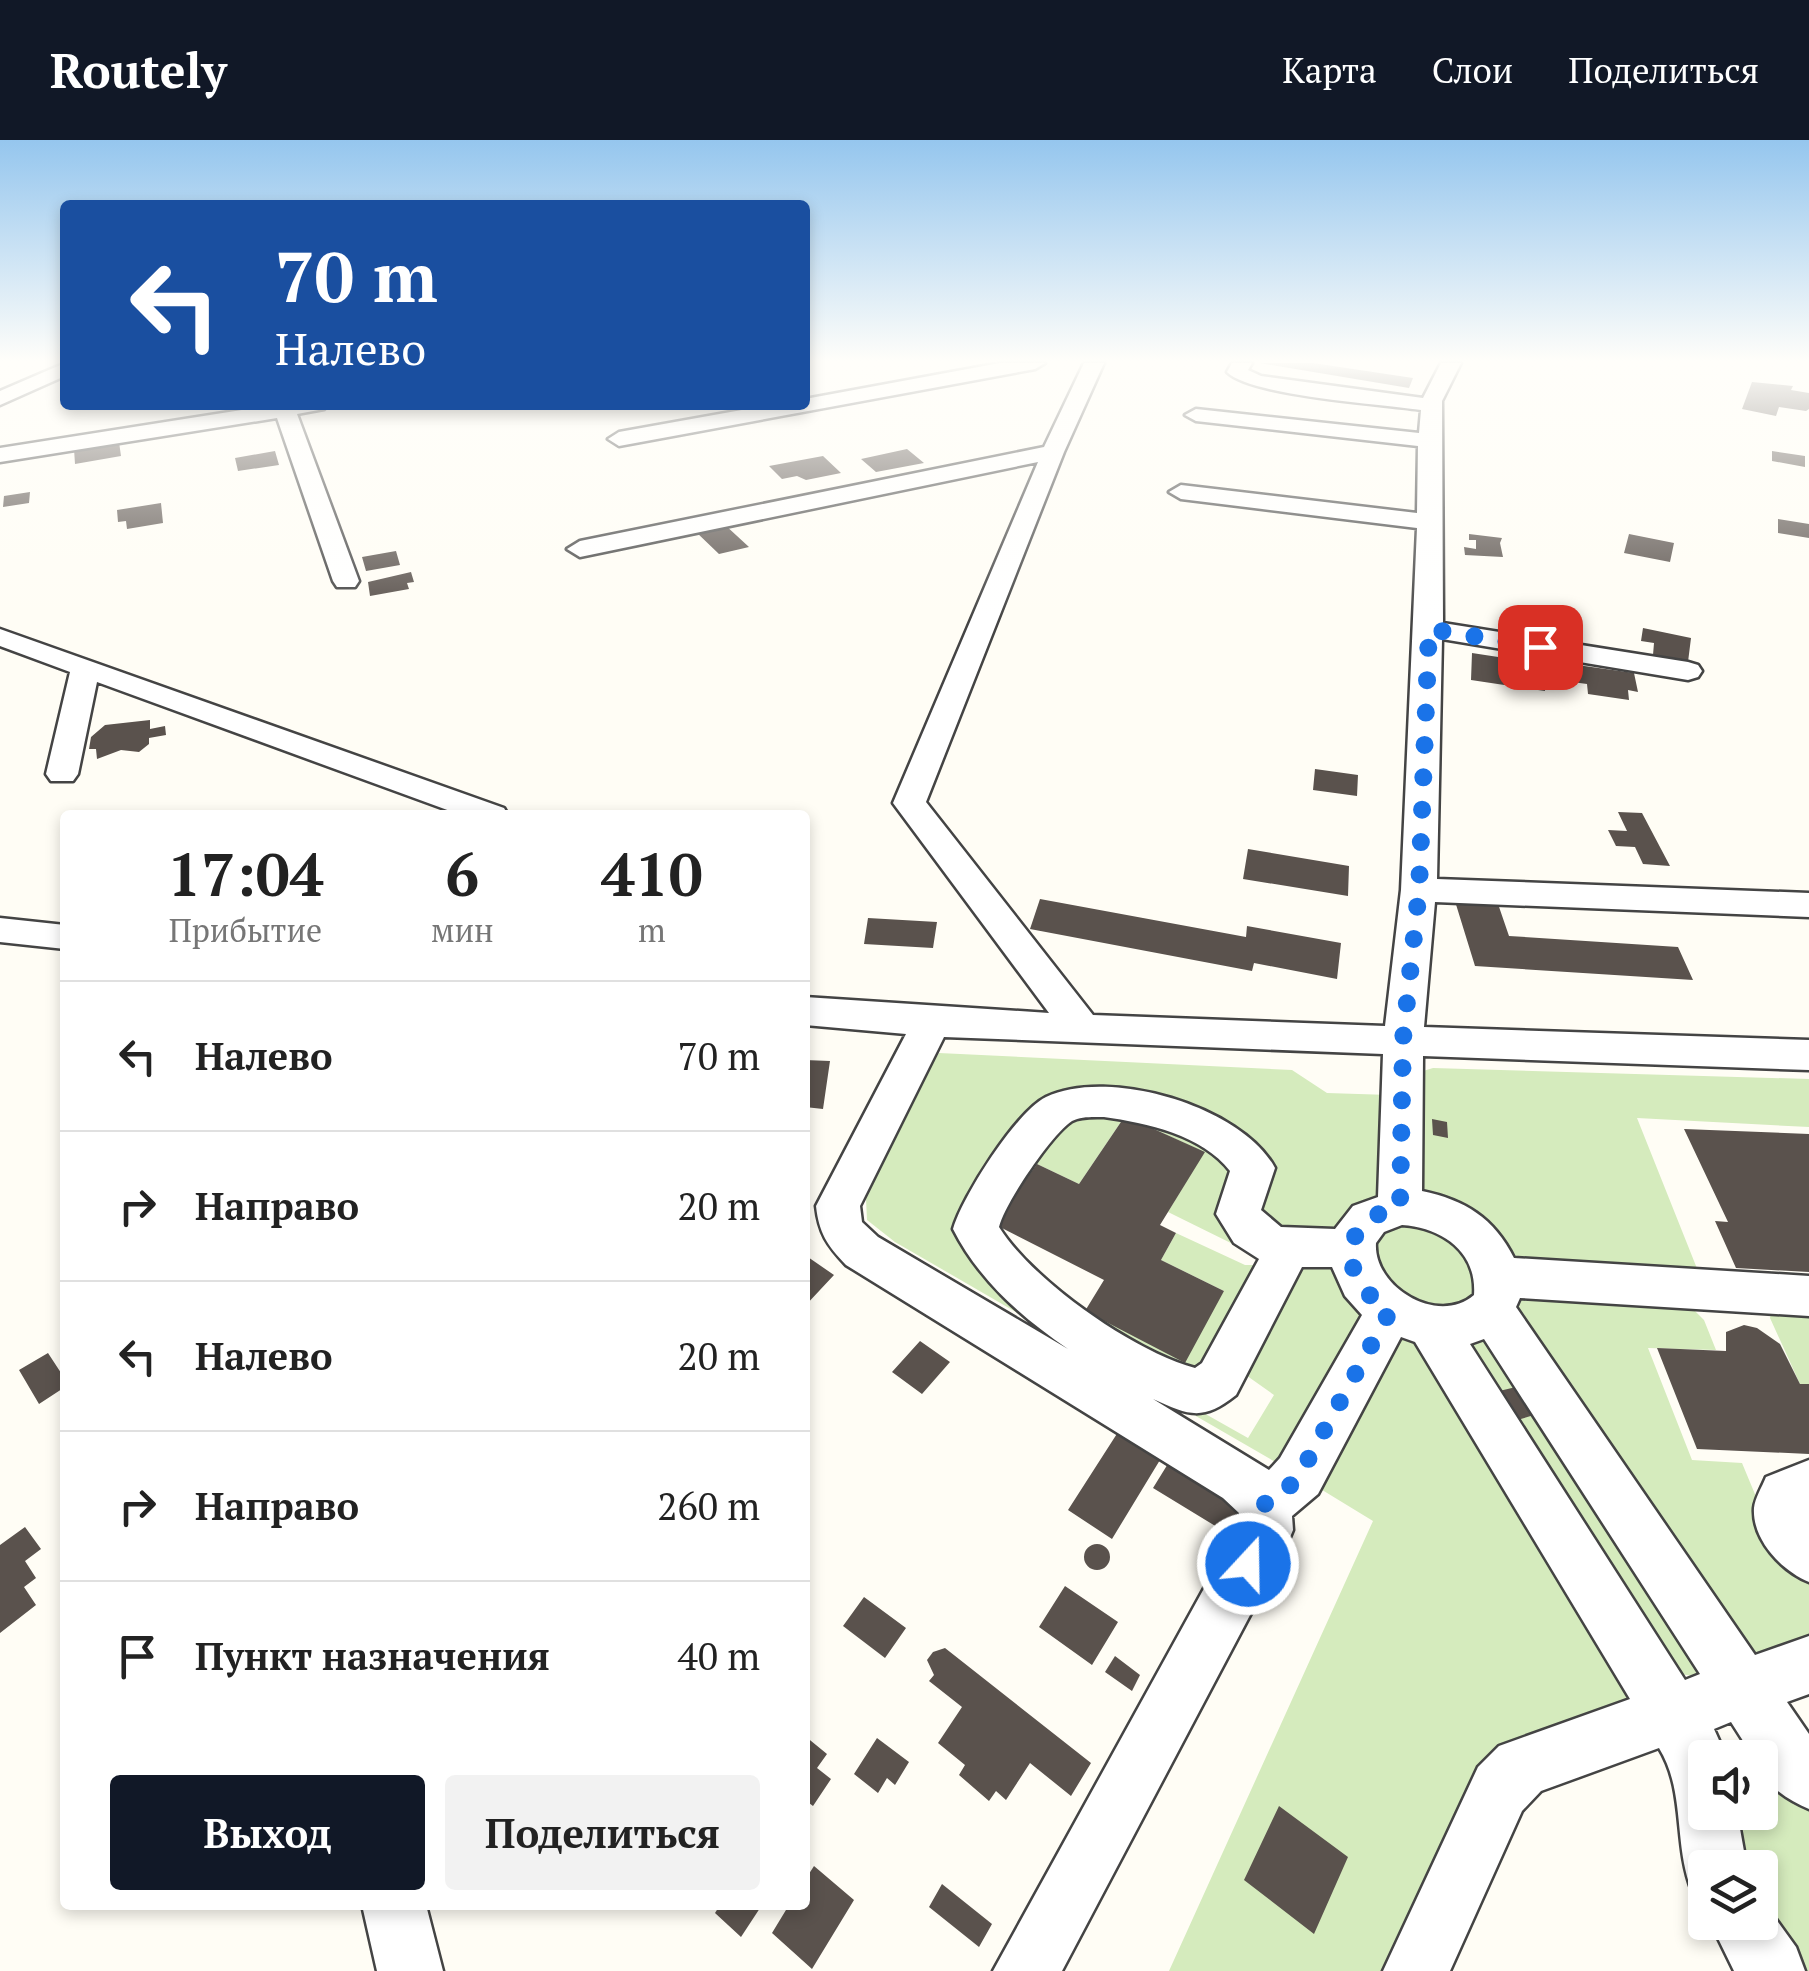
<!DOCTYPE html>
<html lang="ru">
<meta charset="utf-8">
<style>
:root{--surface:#fff;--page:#f2f2f2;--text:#222;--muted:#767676;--line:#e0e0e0;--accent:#111827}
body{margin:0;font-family:"PT Serif",serif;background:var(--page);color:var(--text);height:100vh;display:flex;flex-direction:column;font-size:38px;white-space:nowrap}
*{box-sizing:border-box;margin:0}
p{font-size:32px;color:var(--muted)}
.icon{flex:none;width:55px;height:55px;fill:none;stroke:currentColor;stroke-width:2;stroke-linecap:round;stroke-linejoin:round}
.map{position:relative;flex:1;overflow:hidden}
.sheet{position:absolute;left:60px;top:670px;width:750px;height:1100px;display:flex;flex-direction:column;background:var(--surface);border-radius:10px;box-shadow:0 5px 15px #0003}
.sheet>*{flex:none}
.guide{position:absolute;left:60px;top:60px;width:750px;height:210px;border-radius:10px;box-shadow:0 5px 15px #0003;background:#1a4fa0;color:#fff;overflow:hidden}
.buttons{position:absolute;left:1688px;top:1600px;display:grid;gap:20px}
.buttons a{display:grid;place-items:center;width:90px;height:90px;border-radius:10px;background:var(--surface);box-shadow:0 5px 15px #0003;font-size:50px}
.pin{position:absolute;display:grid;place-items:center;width:85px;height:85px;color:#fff;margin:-42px;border-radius:20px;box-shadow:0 5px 15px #0006}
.me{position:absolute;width:110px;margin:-55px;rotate:21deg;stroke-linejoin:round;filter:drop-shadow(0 0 8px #0008)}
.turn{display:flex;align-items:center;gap:35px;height:210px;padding:0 50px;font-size:45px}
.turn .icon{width:130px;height:130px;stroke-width:2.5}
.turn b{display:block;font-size:70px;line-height:85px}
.eta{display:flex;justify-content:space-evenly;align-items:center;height:170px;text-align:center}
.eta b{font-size:60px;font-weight:800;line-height:70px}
.button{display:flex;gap:20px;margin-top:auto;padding:20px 50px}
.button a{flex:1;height:115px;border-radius:10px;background:var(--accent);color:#fff;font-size:40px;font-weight:800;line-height:115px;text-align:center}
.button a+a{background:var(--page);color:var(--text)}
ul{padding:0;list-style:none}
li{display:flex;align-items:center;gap:30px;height:150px;padding:0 50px;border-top:2px solid var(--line)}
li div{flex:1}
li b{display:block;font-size:38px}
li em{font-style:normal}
header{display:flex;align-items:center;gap:60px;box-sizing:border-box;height:140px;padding:0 50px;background:var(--accent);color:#fff}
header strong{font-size:48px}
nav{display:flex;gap:55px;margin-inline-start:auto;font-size:35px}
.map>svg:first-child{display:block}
.green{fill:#d5ebbd}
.building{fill:#5a524d}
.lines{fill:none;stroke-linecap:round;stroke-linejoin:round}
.minor-casing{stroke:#444;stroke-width:5}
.minor{fill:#fff;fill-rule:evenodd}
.route{stroke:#1a73e8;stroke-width:18;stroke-dasharray:0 32.4}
</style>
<header>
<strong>Routely</strong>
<nav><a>Карта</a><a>Слои</a><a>Поделиться</a></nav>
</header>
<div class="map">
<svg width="1809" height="1831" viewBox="0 0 1809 1831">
<rect width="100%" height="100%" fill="#fffdf5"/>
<!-- green -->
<path class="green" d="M939 913 1292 930 1327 953 1390 955 1383 1055C1322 1102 1326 1107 1253 1077L1266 1030 1086 953 968 1069 1002 1148 1000 1158 1248 1298 1274 1255 1243 1233 1296 1125 1329 1119 1366 1169 1284 1327 895 1102 867 1080 866 1059 920 944Z
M1433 928 1809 939V987L1637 978 1698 1131 1528 1129 1430 1062 1415 1044 1420 932Z
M1117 969 1233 1015 1245 1110 1168 1072 1204 1012 1125 976 1079 1044 1037 1024 994 1084 1057 983Z
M1382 1081 1455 1091 1483 1151 1454 1174 1391 1158 1366 1098Z
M1176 1093 1245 1125H1263L1203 1238 1086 1184 1092 1174 1224 1151 1161 1120Z
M1517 1154 1689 1165 1704 1180 1716 1210 1648 1208 1692 1320 1742 1323 1772 1395 1809 1432V1505L1756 1519 1516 1190 1511 1159Z
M1809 1167V1244H1800L1770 1178 1771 1172Z
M1412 1194 1631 1556 1628 1563 1537 1599 1393 1831H1169L1373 1381 1314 1345 1397 1196Z
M1480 1200 1487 1201 1699 1531 1693 1536 1674 1533 1469 1203Z
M1784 1647 1809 1661V1831H1798L1760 1770V1728L1739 1727 1734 1690 1738 1673 1760 1672V1648Z"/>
<!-- building -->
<path class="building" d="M1259 223H1313L1413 238 1409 248Z
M1752 242 1793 246 1791 250 1809 253V269L1806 271 1779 267 1776 276 1742 269Z
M119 302 121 316 75 324 74 309Z
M907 309 924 323 876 332 861 319Z
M275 311 279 325 238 331 235 318Z
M1772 311 1805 316V327L1772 321Z
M823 316 841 333 806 340 797 336 782 339 769 326Z
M30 352 29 363 3 367 4 356Z
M161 363 163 383 127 389 126 381 118 382 117 370Z
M1778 379 1809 384V398L1778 393Z
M724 384 749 407 719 414 695 391Z
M1469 394 1502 398 1500 403 1503 417 1465 415 1464 407 1476 409V400H1469Z
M1629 394 1674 403 1670 422 1624 413Z
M396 411 400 425 366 431 362 417Z
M411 432 414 442 407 443 409 449 370 456 368 442Z
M1643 488 1691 498 1688 522 1653 515 1654 503 1641 501Z
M1472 513 1543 524 1545 551 1471 540Z
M1563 523 1634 533 1638 552 1628 550 1629 560 1588 554 1587 544 1565 541Z
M150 580V589L165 586 166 595 149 598V604L139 612 121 610 97 619 96 609H89L91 597 105 585Z
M1315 629 1358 635 1357 656 1313 650Z
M1618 672 1642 673 1670 726 1643 724 1635 707 1616 706 1608 690 1627 691Z
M1248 709 1349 726 1348 756 1243 739Z
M1454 758 1497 761 1509 796 1678 807 1693 840 1475 826Z
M1040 759 1246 797 1247 786 1341 803 1337 839 1254 823 1252 831 1030 789Z
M868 778 937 782 933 808 864 804Z
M805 920 830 921 823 969 805 967Z
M1125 976 1205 1012 1160 1085 1176 1093 1161 1120 1224 1151 1185 1223 1085 1171 1104 1140 994 1084 1037 1024 1079 1044Z
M1432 979 1447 982 1448 998 1433 995Z
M1684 989 1809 994V1132L1736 1128 1715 1081 1728 1082Z
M805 1115 834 1135 805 1166Z
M1744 1185 1757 1188 1780 1204 1800 1244H1809V1314L1697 1309 1657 1208 1726 1211V1192Z
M920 1201 950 1222 922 1254 892 1232Z
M48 1213 65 1239V1247L39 1264 19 1230Z
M1516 1247 1534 1275 1514 1281 1495 1252Z
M1120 1289 1163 1315 1112 1399 1068 1370Z
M1174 1314 1254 1364 1235 1398 1153 1348Z
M25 1387 41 1409 25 1421 36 1438 24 1447 36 1465 0 1493V1405Z
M1084 1417a13 13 0 1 1 26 0a13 13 0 1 1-26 0Z
M1065 1446 1118 1482 1092 1525 1039 1487Z
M864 1457 906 1488 885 1518 843 1486Z
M945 1508 1091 1623 1071 1656 1030 1623 1006 1660 996 1651 989 1661 959 1635 965 1625 938 1603 962 1567 929 1541 934 1535 927 1520 933 1512Z
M1115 1516 1140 1535 1132 1551 1105 1532Z
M805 1596 827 1614 817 1628 831 1639 813 1666 805 1660Z
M877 1598 909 1622 895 1645 887 1638 878 1653 854 1634Z
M1279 1666 1348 1717 1314 1794 1244 1740Z
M814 1726 854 1760 812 1829 772 1793 789 1765H805V1740Z
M942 1744 992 1784 979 1807 929 1767Z
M720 1765H762L741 1797 715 1773Z"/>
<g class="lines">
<defs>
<path id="minor" d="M65 223V236L0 265V251Z
M1000 223H1045L1035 229 619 306 608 299 619 292 770 265H805V259Z
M1084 223H1104L1064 312 926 662 1093 875 1385 886 1401 750 1417 388 1181 359 1169 352 1181 345 1417 373 1418 306 1196 281 1185 275 1196 269 1419 293 1421 270C1381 264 1251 256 1227 232L1232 223H1252L1248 230 1261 236 1423 258 1441 223H1461L1442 261 1443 483 1688 522 1698 525 1702 531 1698 537 1688 540 1442 499 1437 739 1809 753V777L1435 762 1424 887 1809 900V930L1423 916 1422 1051C1465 1060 1494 1078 1514 1118L1809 1136V1176L1520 1158 1516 1167 1755 1515 1809 1496V1554L1787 1562 1809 1594V1669C1788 1660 1760 1644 1760 1618H1754L1731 1582 1714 1589 1727 1618H1705V1672H1737L1747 1728H1705V1756L1692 1751C1673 1703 1686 1652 1659 1608L1541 1651 1522 1671 1450 1831H1383L1478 1627 1499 1606 1630 1559 1415 1202 1401 1197 1318 1354 1292 1376 1293 1390 1285 1409 1062 1831H993L1239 1385V1373L1223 1358 846 1125C827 1105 819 1093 816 1066L906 894 805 885V857L1049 873 893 663 1038 322 580 417 567 409 580 401 1044 307ZM944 897 1383 914 1378 1057 1353 1066 1335 1089 1281 1087 1261 1070 1275 1028C1242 966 1108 927 1046 957 1016 972 962 1057 953 1089 979 1140 1021 1177 1068 1209L878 1097 862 1082 860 1066ZM1104 977C1147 983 1202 995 1230 1031L1216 1074 1234 1103 1259 1119 1202 1223 1195 1228C1133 1211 1033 1141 999 1087 1005 1063 1051 995 1072 981 1081 976 1094 977 1104 977ZM1402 1085C1443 1088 1477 1112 1474 1155 1438 1186 1373 1147 1376 1103L1384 1092ZM1302 1127H1332L1345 1156 1362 1175 1280 1318 1269 1330 1153 1259C1190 1276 1203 1281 1236 1255ZM1484 1199 1700 1534 1685 1540 1470 1204Z
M273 265H327L324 269 297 274 359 441 355 447H337L333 441 277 278 0 322V308Z
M0 489 504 668 508 675H461L97 542 78 634 73 641H51L46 634 70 532 0 506Z
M0 778 65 785V809L0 802Z
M1809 1320V1442C1782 1431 1752 1400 1754 1368 1755 1358 1762 1347 1766 1337Z
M1760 1757 1796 1807 1805 1831H1734L1710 1782H1760Z
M362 1765H426L443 1831H377Z"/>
</defs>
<!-- minor casing -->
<use href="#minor" class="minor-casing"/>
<!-- minor -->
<use href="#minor" class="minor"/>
</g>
<!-- sky -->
<linearGradient id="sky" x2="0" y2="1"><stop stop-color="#95c6ee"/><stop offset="0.46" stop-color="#fffefa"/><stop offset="1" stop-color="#fffefa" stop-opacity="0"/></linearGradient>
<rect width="1809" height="480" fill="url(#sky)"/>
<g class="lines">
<!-- route -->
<path class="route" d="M1248 1424 1266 1390 1265 1362 1282 1354 1299 1336 1390 1171C1339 1140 1334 1081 1400 1067L1403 899 1419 750 1429 489 1540 507"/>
</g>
</svg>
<div class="buttons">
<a><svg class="icon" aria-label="sound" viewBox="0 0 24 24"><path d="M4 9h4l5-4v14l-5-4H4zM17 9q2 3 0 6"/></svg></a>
<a><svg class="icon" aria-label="layers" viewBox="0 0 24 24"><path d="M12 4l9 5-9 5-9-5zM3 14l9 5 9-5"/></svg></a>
</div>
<div class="pin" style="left:1540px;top:507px;background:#d93025"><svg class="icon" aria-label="arrive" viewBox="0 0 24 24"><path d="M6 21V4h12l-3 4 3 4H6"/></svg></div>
<svg class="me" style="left:1248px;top:1424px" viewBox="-20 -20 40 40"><circle r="17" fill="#1a73e8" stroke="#fff" stroke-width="3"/><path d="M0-11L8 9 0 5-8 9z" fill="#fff"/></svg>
<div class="guide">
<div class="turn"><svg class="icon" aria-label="left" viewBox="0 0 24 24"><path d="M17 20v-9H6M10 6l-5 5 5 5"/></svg><div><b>70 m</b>Налево</div></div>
</div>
<section class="sheet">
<div class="eta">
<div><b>17:04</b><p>Прибытие</p></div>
<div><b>6</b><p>мин</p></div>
<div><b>410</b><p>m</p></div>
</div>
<ul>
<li><svg class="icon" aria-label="left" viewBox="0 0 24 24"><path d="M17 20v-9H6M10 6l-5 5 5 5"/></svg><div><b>Налево</b></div><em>70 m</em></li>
<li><svg class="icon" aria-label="right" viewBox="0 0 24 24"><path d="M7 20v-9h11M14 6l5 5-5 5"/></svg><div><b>Направо</b></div><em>20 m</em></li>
<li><svg class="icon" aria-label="left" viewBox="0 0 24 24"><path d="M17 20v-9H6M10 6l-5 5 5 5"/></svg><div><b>Налево</b></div><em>20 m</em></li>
<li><svg class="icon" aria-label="right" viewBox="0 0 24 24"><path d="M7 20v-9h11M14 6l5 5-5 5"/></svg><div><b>Направо</b></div><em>260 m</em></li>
<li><svg class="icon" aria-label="arrive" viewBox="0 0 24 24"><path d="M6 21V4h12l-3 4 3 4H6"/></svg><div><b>Пункт назначения</b></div><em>40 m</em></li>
</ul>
<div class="button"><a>Выход</a><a>Поделиться</a></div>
</section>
</div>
